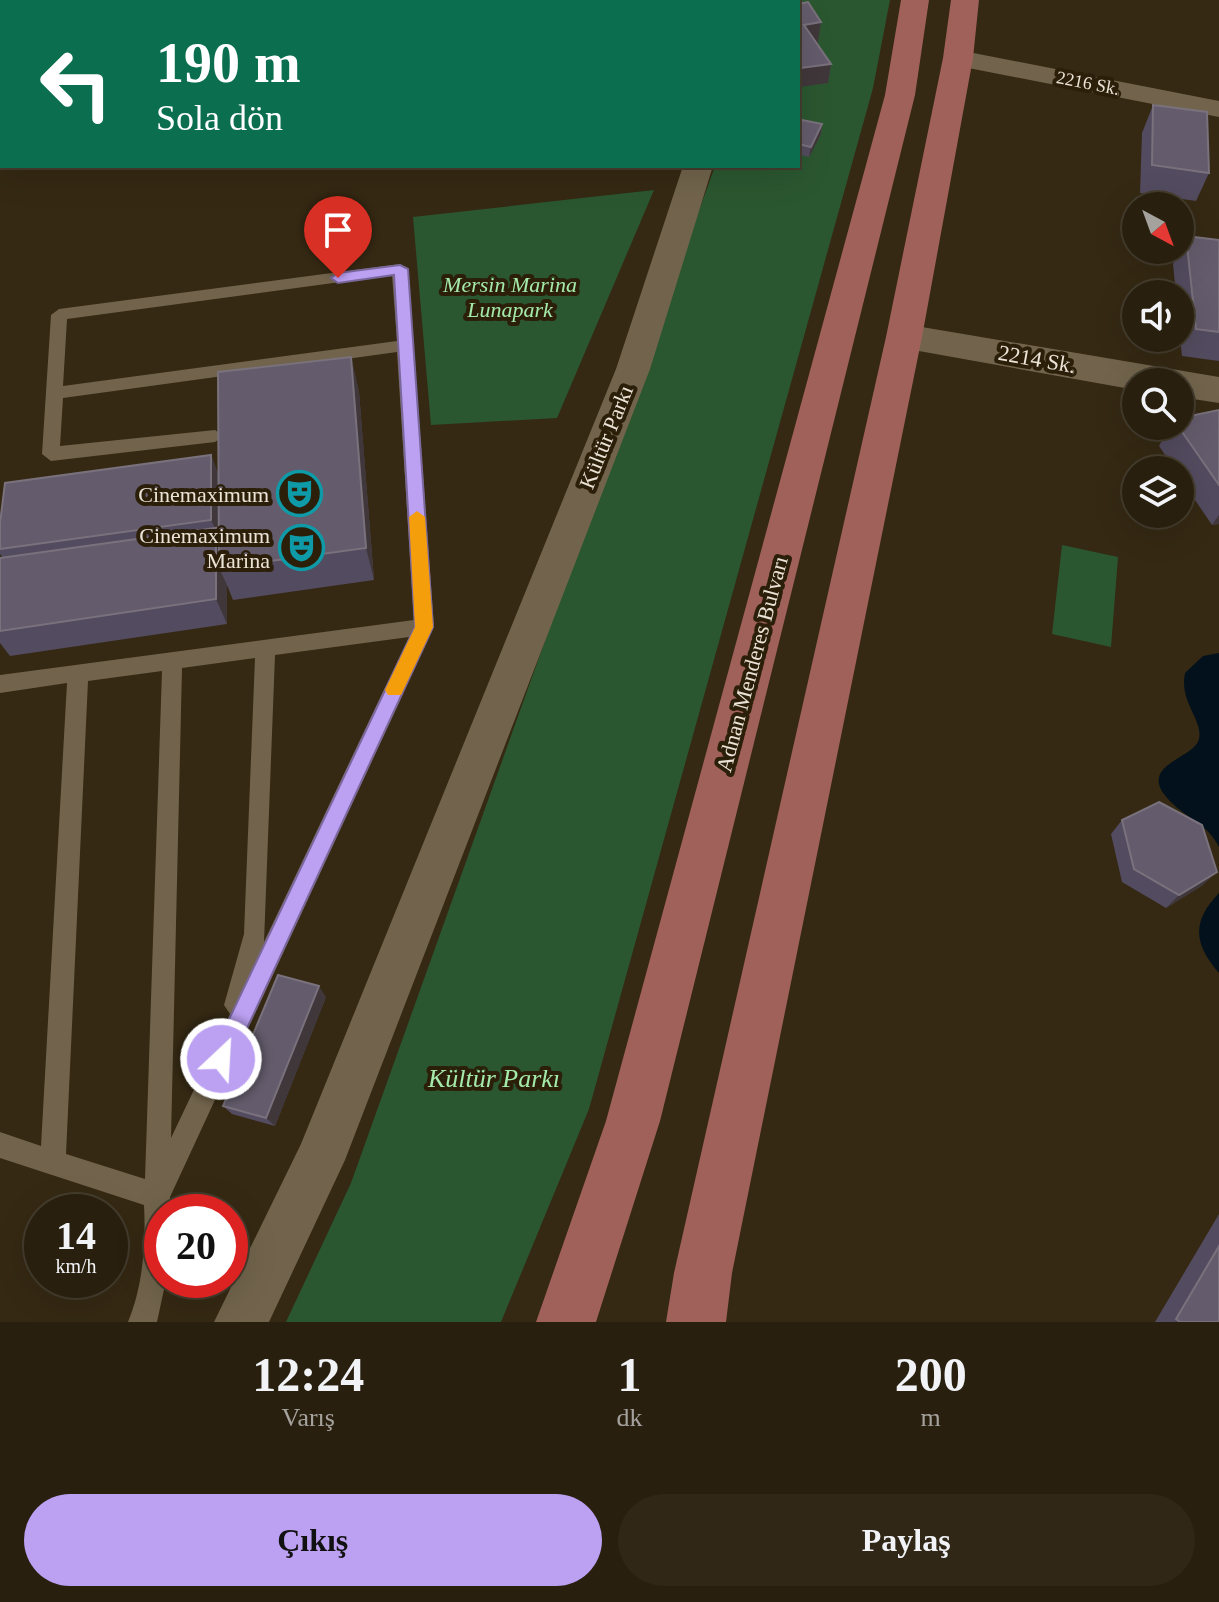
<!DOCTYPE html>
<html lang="tr">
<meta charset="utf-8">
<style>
:root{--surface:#281f0e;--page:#302717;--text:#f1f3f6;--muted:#a5a29e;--line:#443d2e;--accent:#bca0f2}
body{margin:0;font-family:"Times New Roman",serif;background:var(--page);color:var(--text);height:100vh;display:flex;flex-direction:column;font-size:30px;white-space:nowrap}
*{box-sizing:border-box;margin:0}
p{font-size:26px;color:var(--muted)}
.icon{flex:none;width:44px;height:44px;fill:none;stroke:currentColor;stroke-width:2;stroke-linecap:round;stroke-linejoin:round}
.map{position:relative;height:1322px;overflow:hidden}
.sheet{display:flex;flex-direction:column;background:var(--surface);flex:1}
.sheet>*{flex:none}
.guide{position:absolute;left:0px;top:0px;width:800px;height:168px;box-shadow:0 8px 32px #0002,0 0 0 2px var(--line);background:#0b6e4f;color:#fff;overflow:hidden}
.needle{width:52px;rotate:139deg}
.fabs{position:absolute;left:1122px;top:192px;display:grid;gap:16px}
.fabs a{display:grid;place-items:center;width:72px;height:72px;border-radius:50%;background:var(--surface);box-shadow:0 8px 32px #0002,0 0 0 2px var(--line);font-size:40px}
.speed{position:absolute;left:24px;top:1194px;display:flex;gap:16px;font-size:40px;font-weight:700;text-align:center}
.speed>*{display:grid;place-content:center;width:104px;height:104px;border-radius:50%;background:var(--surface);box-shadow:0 8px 32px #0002,0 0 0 2px var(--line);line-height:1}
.speed small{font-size:20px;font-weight:400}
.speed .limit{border:12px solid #d22;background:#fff;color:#111}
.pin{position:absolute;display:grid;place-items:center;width:68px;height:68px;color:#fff;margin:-82px -34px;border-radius:50% 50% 50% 0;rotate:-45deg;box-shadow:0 0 8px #0007}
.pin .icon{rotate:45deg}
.me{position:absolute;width:88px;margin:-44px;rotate:25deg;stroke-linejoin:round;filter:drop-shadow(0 0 6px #0008)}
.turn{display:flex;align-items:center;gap:28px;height:168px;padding:0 24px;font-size:36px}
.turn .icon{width:104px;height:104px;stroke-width:2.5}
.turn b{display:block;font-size:56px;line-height:68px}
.eta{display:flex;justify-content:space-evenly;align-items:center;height:136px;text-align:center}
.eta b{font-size:48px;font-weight:700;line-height:56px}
.action{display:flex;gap:16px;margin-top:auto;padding:16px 24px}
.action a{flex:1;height:92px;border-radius:48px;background:var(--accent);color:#111;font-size:32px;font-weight:700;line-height:92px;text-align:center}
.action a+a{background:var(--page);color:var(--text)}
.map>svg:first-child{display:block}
.green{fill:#2b5730}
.water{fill:#02111c}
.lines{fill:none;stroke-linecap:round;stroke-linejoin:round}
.lane{fill:#72644c;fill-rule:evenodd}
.street{fill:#72644c;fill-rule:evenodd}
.secondary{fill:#72644c;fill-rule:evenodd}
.primary{fill:#a0615b;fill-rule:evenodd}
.wall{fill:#534b5f}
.shaded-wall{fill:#40373b}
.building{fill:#645c6c;stroke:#79717c;stroke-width:2}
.route{fill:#bca0f2;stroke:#7a689d;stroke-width:2}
.slow{fill:#f59e0b}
.labels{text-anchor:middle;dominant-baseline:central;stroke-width:8;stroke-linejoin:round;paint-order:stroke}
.far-street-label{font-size:18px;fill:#ebe3d6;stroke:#2b1f09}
.park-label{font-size:22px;font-style:italic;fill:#a4eaaa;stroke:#2b1f09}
.street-label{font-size:22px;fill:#ebe3d6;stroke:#2b1f09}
.poi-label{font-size:22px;fill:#ebe3d6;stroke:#2b1f09;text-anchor:end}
.near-park-label{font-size:26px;font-style:italic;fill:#a4eaaa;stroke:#2b1f09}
</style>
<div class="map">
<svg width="1219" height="1322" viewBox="0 0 1219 1322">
<rect width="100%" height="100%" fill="#352913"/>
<!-- green -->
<path class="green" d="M763 0H890L873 88 589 1109 501 1322H286L351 1183 715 166H798V2Z
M654 190 557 418 431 425 413 217Z
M1062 545 1118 557 1111 647 1052 634Z"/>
<!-- water -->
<path class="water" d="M0 0H693L2 2 0 144Z
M1219 653V847C1208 825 1190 820 1173 804 1131 765 1194 760 1199 739 1203 719 1179 703 1185 673L1203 656Z
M1219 893V973C1193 943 1192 921 1219 893Z"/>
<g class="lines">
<!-- lane -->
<path class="lane" d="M400 264 408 269 434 627 170 1197 171 1212H162V1280H166L157 1322H128C143 1286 146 1243 144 1205L0 1158V1132L41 1146 67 683 0 693V675L414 620 397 352 63 398 60 446 215 430 224 436 215 442 51 461 42 454 51 315 59 309ZM392 275 397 341 63 386 67 319ZM409 637 264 942 275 655ZM255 658 244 934 224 1005 230 1014 171 1138 182 668ZM162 671 145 1179 66 1154 88 681Z"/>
<!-- street -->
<path class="street" d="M730 0H756L729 2Z
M958 50 1219 101V117L948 64 944 58 948 52Z
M683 166H713L650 369 345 1160 269 1322H214L301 1144 616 369Z"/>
<!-- secondary -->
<path class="secondary" d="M904 324 1219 377V403L1180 397V382H1136V390L891 346 886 337 891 328Z"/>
<!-- primary -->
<path class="primary" d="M901 0H929L915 95 660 1121 596 1322H536L606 1121 885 95Z
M951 0H979L973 58 922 337 732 1273 726 1322H666L674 1273 886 337 943 58Z"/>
</g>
<!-- wall -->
<path class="wall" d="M798 4 818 42H816L831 64 828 83 798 86Z
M1153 105 1209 173 1196 201 1140 193 1142 133Z
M822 124 821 134 809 157 798 154V128Z
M1186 236 1219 240V361L1182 356 1180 338V294H1176L1173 264Z
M351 357 359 392 374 580 233 600 227 585V624L10 656 0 643V562L3 558 0 554V523L211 455 219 476Z
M1219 410V524L1212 525 1180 478V470H1175L1159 446 1170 426H1180Z
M1122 820 1203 885 1166 908 1122 882 1111 834Z
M326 997 275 1126 232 1114 223 1106Z
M1219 1214V1322H1155Z"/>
<!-- shaded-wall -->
<path class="shaded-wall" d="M821 22 818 42 802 44 804 25Z
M831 64 828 83 799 87 801 68Z
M822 124 821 134 809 157 811 147Z
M351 357 359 392 374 580 366 548Z
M211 455 221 481 219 568 227 585V624L216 599V530L211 520Z
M1219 515V524L1212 525Z
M1217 872 1203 885 1166 908 1179 895Z
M319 986 326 997 275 1126 266 1118Z"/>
<!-- building -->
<path class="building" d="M808 2 821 22 804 25 831 64 801 68 798 63V4Z
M1153 105 1207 112 1209 173 1152 165Z
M802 120 822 124 811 147 798 144V128Z
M1186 236 1219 240V332L1196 329Z
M351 357 366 548 219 568 218 372Z
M1219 410V485L1178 426H1180V418Z
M211 455V520L0 549V523L5 483Z
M216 528V599L0 631V558Z
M1159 802 1202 825 1217 872 1179 895 1134 869 1122 820Z
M278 975 319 986 266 1118 223 1106Z
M1219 1246V1322H1180L1176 1319Z"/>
<!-- route -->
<path class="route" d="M400 265 408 269 433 627 229 1067 221 1070 214 1067 210 1059 214 1051 415 627 394 275 338 283 331 278 338 273Z"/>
<!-- slow -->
<path class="slow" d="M417 511 425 517 433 627 401 695H388L385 690 415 627 409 517Z"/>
<!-- icons -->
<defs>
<symbol id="theatre-ring" viewBox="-11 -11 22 22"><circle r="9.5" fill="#2b1f09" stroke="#0f9aa8" stroke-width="1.5"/><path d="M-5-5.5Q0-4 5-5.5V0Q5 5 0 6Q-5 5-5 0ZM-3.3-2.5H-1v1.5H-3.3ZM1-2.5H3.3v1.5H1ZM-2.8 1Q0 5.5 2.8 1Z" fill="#0f9aa8"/></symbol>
</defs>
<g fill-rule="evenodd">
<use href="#theatre-ring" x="274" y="468" width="51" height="51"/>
<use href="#theatre-ring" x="276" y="522" width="51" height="51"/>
</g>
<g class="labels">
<!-- far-street labels -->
<g class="far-street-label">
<text transform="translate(1088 83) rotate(11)">2216 Sk.</text>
</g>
<!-- park labels -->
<g class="park-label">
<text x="510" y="284">Mersin Marina<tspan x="510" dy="25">Lunapark</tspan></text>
</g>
<!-- street labels -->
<g class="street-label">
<text transform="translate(1037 359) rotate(10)">2214 Sk.</text>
<text transform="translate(606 437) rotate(-68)">Kültür Parkı</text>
<text transform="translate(752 664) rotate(-75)">Adnan Menderes Bulvarı</text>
</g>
<!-- poi labels -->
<g class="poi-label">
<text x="269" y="494">Cinemaximum</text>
<text x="270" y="535">Cinemaximum<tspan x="270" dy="25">Marina</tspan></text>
</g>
<!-- near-park labels -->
<g class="near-park-label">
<text x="494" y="1078">Kültür Parkı</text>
</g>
</g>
</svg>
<div class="fabs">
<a><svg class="needle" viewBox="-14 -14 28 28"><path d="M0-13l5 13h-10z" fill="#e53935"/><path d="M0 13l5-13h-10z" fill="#a5a29e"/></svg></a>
<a><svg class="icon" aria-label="sound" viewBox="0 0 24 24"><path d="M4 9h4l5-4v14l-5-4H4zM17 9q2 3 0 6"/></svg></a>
<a><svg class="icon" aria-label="search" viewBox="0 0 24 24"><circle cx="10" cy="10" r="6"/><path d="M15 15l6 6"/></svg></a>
<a><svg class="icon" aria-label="layers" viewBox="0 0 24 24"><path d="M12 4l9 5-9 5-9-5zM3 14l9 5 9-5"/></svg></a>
</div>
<div class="speed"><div>14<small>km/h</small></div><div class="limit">20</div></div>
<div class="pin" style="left:338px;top:278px;background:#d93025"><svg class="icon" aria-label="arrive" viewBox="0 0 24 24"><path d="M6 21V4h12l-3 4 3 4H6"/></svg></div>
<svg class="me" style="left:221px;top:1059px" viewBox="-20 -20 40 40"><circle r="17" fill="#bca0f2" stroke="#fff" stroke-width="3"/><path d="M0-11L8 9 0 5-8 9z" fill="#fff"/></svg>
<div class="guide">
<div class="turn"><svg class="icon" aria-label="left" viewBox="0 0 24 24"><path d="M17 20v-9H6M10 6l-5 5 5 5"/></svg><div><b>190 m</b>Sola dön</div></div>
</div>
</div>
<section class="sheet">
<div class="eta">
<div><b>12:24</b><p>Varış</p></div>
<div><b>1</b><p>dk</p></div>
<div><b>200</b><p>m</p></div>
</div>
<div class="action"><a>Çıkış</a><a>Paylaş</a></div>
</section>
